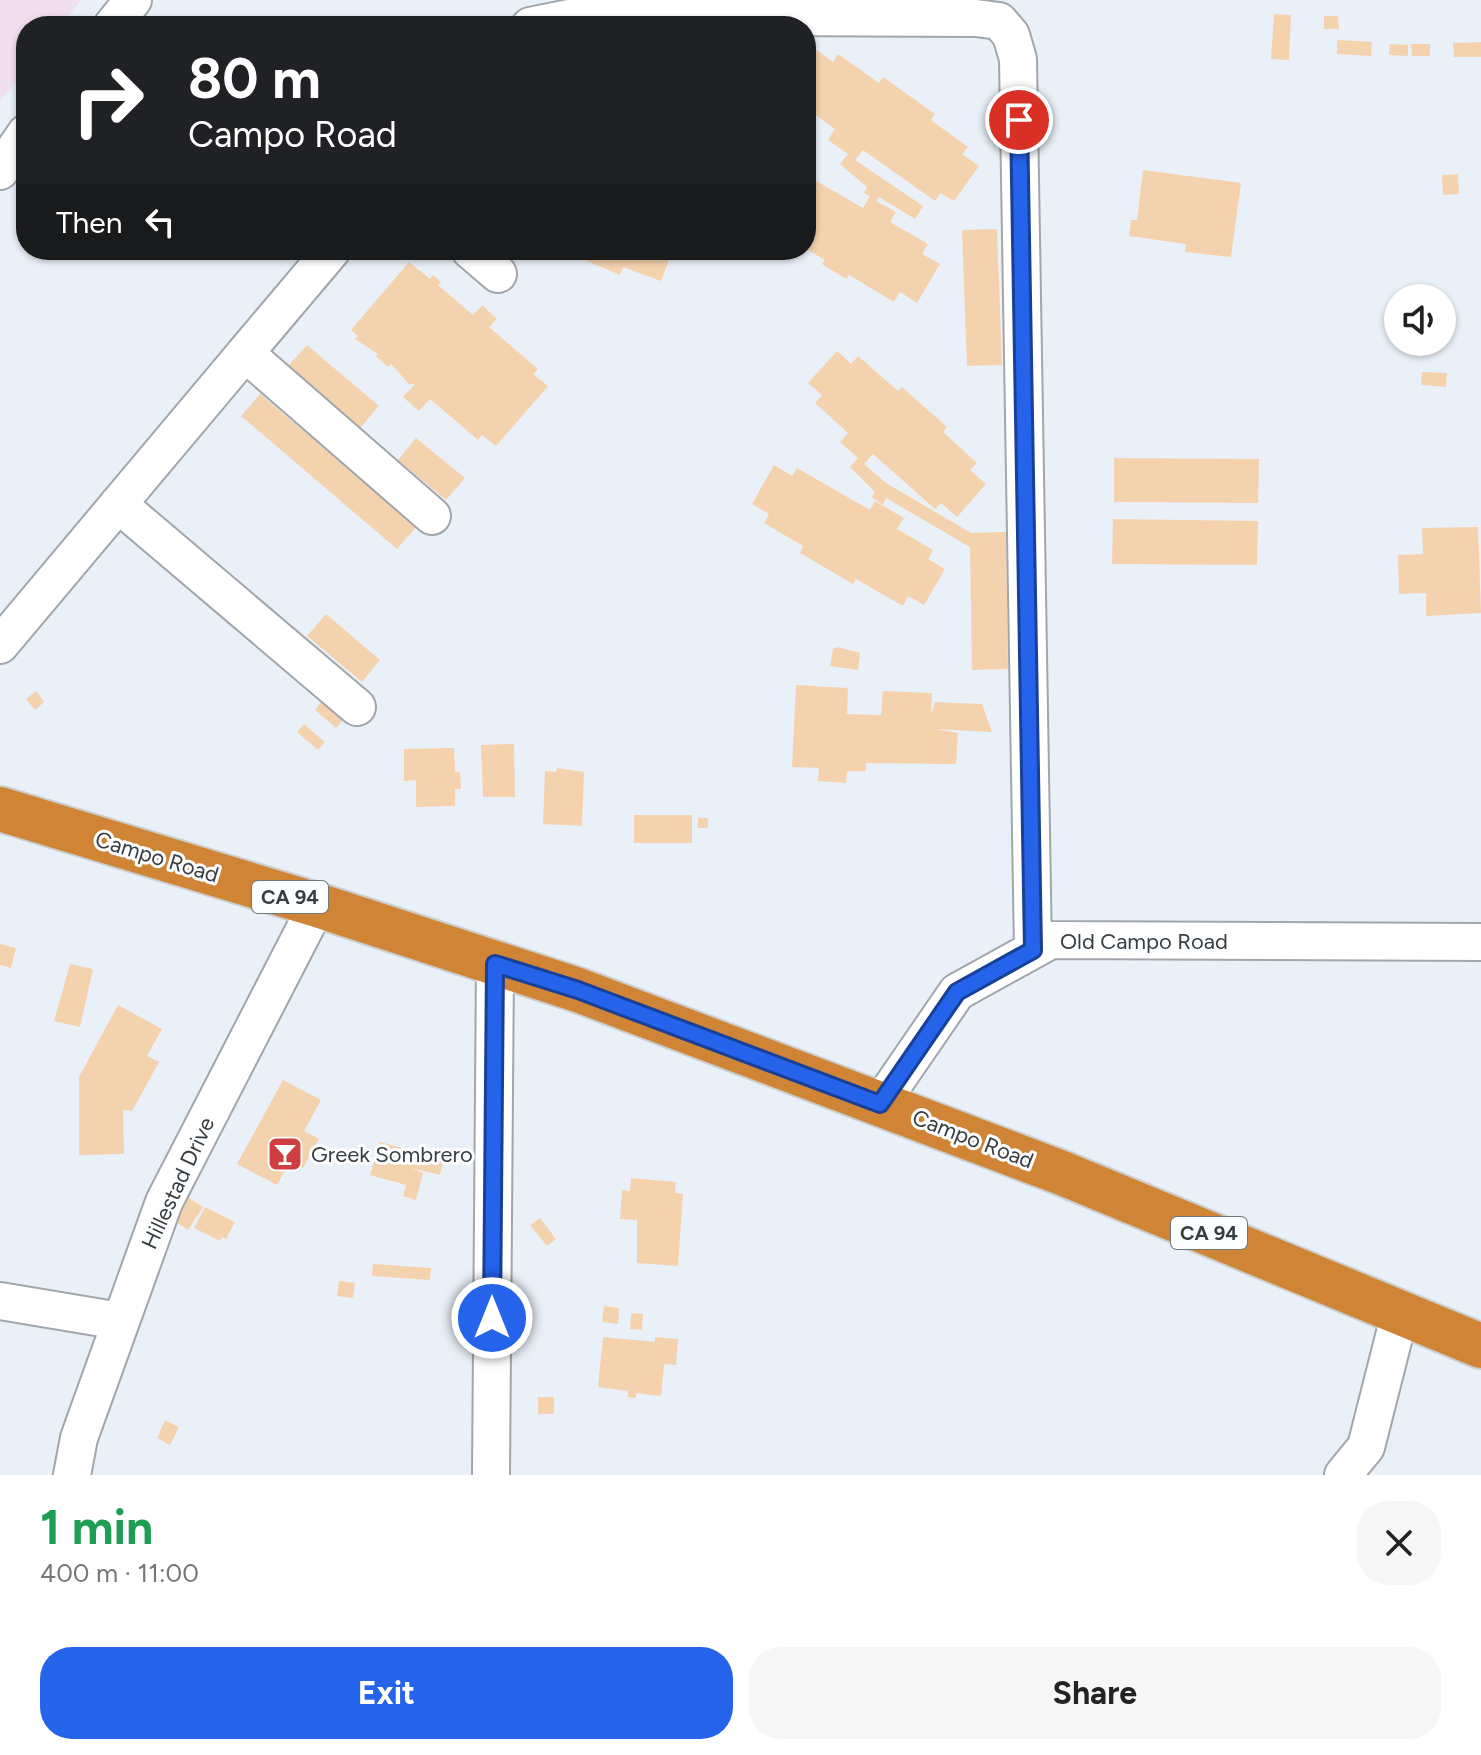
<!DOCTYPE html>
<meta charset="utf-8">
<style>
:root{--surface:#fff;--page:#f6f6f6;--text:#222;--muted:#767676;--accent:#2563eb}
body{margin:0;font-family:Figtree,sans-serif;background:var(--page);color:var(--text);height:100vh;display:flex;flex-direction:column;font-size:30px;white-space:nowrap}
*{box-sizing:border-box;margin:0}
p{font-size:26px;color:var(--muted)}
.icon{flex:none;width:44px;height:44px;fill:none;stroke:currentColor;stroke-width:2;stroke-linecap:round;stroke-linejoin:round}
.map{position:relative;height:1475px;overflow:hidden}
.drawer{display:flex;flex-direction:column;background:var(--surface);flex:1}
.drawer>*{flex:none}
.hud{position:absolute;left:16px;top:16px;width:800px;height:244px;border-radius:32px;box-shadow:0 2px 6px #0004;background:#202124;color:#fff;overflow:hidden}
.tools{position:absolute;left:1384px;top:284px;display:grid;gap:16px}
.tools a{display:grid;place-items:center;width:72px;height:72px;border-radius:50%;background:var(--surface);box-shadow:0 2px 6px #0004;font-size:40px}
.pin{position:absolute;display:grid;place-items:center;width:68px;height:68px;color:#fff;margin:-34px;border:4px solid #fff;border-radius:50%;box-shadow:0 2px 8px #0007}
.me{position:absolute;width:88px;margin:-44px;rotate:0deg;stroke-linejoin:round;filter:drop-shadow(0 0 6px #0008)}
.turn{display:flex;align-items:center;gap:28px;height:168px;padding:0 40px;font-size:36px}
.turn .icon{width:104px;height:104px;stroke-width:2.5}
.turn b{display:block;font-size:56px;line-height:68px}
.then{display:flex;align-items:center;height:76px;padding:0 40px;background:#0003;gap:16px;font-size:30px}
.round{display:grid;place-items:center;flex:none;width:84px;height:84px;border-radius:32px;background:var(--page)}
.headline{display:flex;align-items:center;justify-content:space-between;height:136px;padding:0 40px}
h1{font-size:48px;font-weight:700;line-height:60px;color:#1e9e55}
.action{display:flex;gap:16px;margin-top:auto;padding:16px 40px}
.action a{flex:1;height:92px;border-radius:32px;background:var(--accent);color:#fff;font-size:32px;font-weight:700;line-height:92px;text-align:center}
.action a+a{background:var(--page);color:var(--text)}
.map>svg:first-child{display:block}
.education{fill:#f1dff0}
.building{fill:#f5d2ae}
.lines{fill:none;stroke-linecap:round;stroke-linejoin:round}
.minor-casing{stroke:#a0a6ac;stroke-width:40}
.highway-casing{stroke:#cccdcd;stroke-width:48}
.minor{stroke:#fff;stroke-width:36}
.highway{stroke:#d08536;stroke-width:44}
.route-casing{stroke:#184099;stroke-width:20}
.route{stroke:#2563eb;stroke-width:14}
.labels{text-anchor:middle;dominant-baseline:central;stroke-width:6;stroke-linejoin:round;paint-order:stroke}
.shield{fill:#fcfdfe;stroke:#747778;stroke-width:2}
.shield-label{font-size:20px;font-weight:bold;fill:#3a3d3f}
.street-label{font-size:22px;fill:#3a3d3f;stroke:#fcfdfe}
.poi-label{font-size:22px;fill:#3a3d3f;stroke:#fcfdfe;text-anchor:start}
</style>
<div class="map">
<svg width="1481" height="1475" viewBox="0 0 1481 1475">
<rect width="100%" height="100%" fill="#eaf0f8"/>
<!-- education -->
<path class="education" d="M0 0H81L61 26H26V71L0 100Z"/>
<!-- building -->
<path class="building" d="M1274 14 1291 15 1289 60 1271 59Z
M1324 16H1338L1339 29H1324Z
M1337 40 1372 42 1371 56 1337 54Z
M1481 42V57H1454L1453 43Z
M1390 44 1408 45V56L1389 55Z
M1411 44H1430V56H1412Z
M817 50 833 62 838 54 879 83 883 77 935 114 931 120 968 147 962 154 979 166 954 201 940 193 935 201 863 150 855 160 923 206 915 219 879 197 876 201 896 212 890 222 928 244 922 254 940 264 917 303 900 292 894 302 849 275 846 279 822 264 825 260 806 249V175L863 208 870 196 864 193 867 187 840 164 848 154 828 140 835 129 806 108V65Z
M1143 170 1241 183 1231 257 1185 252 1186 244 1129 236 1131 220H1137Z
M1458 174 1459 194 1443 195 1442 175Z
M997 229 1002 365 967 366 962 230Z
M561 250H673L661 281 623 267 620 275Z
M409 262 430 279 433 275 441 282 438 285 473 315 482 305 497 319 489 327 538 369 533 374 548 386 496 446 482 435 478 440 430 399 419 411 403 397 415 384H409L391 364 388 367 376 356 378 354 355 339 358 336 351 330Z
M307 345 379 406 360 428 288 366Z
M837 351 851 364 858 356 898 391 902 387 947 427 943 432 977 463 970 470 986 484 957 517 941 503 935 509 873 454 864 464 886 483 971 533 1006 532 1008 669 972 670 970 547 886 498 883 505 872 497 875 492 850 467 858 458 840 442 848 433 815 403 822 395 808 383Z
M1422 372 1447 373 1446 387 1421 385Z
M260 394 416 527 397 549 241 416Z
M416 438 465 478 446 500 398 460Z
M1114 458 1259 459 1258 503 1114 502Z
M774 465 792 476 797 468 870 510 875 501 904 518 897 529 933 550 928 559 945 569 924 605 908 596 903 606 856 579 853 584 800 553 803 546 764 523 769 514 752 504Z
M1113 519 1258 521 1257 565 1112 564Z
M1478 527 1481 613 1426 616V593L1399 594 1398 555 1423 554 1422 528Z
M326 614 380 660 362 682 307 636Z
M837 647 860 653 858 670 830 666 833 649Z
M796 685 848 688 847 714 881 715 883 691 932 693 931 714 935 702 982 704 992 732 935 729 958 733 956 764 866 763V771H847L846 783 818 781 819 768 792 767Z
M36 691 44 702 35 710 26 699Z
M322 701 344 719 336 728 315 710Z
M304 724 325 742 318 750 297 732Z
M514 744 515 797H483L481 745Z
M454 748 455 772H460L461 789H455V806L416 807V780L404 781V749Z
M557 768 584 772 582 826 543 824 545 771 556 772Z
M634 815H692V843H634Z
M698 818H708V828H698Z
M0 944 16 948 11 968 0 965Z
M70 964 93 969 80 1027 54 1021Z
M118 1005 162 1029 147 1056 159 1062 132 1111 123 1110 124 1154 79 1155V1077Z
M283 1080 321 1100 304 1131 319 1139 303 1168 290 1161 277 1185 237 1164Z
M380 1142 444 1159 440 1175 412 1168 423 1173 416 1200 403 1196 406 1185 370 1175Z
M631 1178 676 1182 675 1193 683 1194 678 1266 637 1263V1220L620 1219 622 1190 630 1191Z
M186 1196 203 1207 188 1230 171 1219Z
M205 1207 235 1222 226 1239 222 1237 220 1241 194 1228Z
M540 1218 556 1239 547 1246 530 1225Z
M373 1264 431 1268 430 1280 372 1276Z
M339 1281 355 1283 353 1298 337 1296Z
M604 1306 619 1308 618 1324 602 1322Z
M631 1313 643 1314 642 1330 630 1329Z
M603 1337 655 1342V1337L678 1339 676 1365 664 1364 661 1396 636 1393V1398L628 1397V1391L598 1387Z
M538 1397H554V1414H538Z
M165 1420 179 1427 170 1445 157 1438Z"/>
<g class="lines">
<defs>
<path id="minor" d="M112 26 133 0
M530 26 579 16 976 18 999 21 1011 35 1018 59 1033 950
M0 171 26 133
M470 250 498 274
M245 353 332 250
M118 504 357 707
M0 645 245 353 432 516
M880 1104 957 992 1051 940 1481 942
M0 1301 120 1321
M72 1475 79 1438 164 1202 317 905
M491 1475 495 964
M1343 1475 1366 1447 1400 1313"/>
<path id="highway" d="M0 809 317 905 578 990 1062 1173 1481 1346"/>
</defs>
<!-- minor casing -->
<use href="#minor" class="minor-casing"/>
<!-- highway casing -->
<use href="#highway" class="highway-casing"/>
<!-- minor -->
<use href="#minor" class="minor"/>
<!-- highway -->
<use href="#highway" class="highway"/>
</g>
<g class="lines">
<defs>
<path id="route" d="M492 1318 495 964 578 990 880 1104 957 992 1033 950 1019 120"/>
</defs>
<!-- route casing -->
<use href="#route" class="route-casing"/>
<!-- route -->
<use href="#route" class="route"/>
</g>
<!-- icons -->
<defs>
<symbol id="bar-square" viewBox="-11 -11 22 22"><rect x="-9" y="-9" width="18" height="18" rx="4" fill="#cf3f41" stroke="#fcfdfe"/><path d="M-6-5H6L.8 .8V4.5H3.5V6h-7V4.5H-.8V.8Z" fill="#fff"/></symbol>
</defs>
<g fill-rule="evenodd">
<use href="#bar-square" x="265" y="1134" width="40" height="40"/>
</g>
<g class="labels">
<!-- shield labels -->
<g class="shield">
<rect x="252" y="881" width="76" height="32" rx="6"/>
<rect x="1171" y="1217" width="76" height="32" rx="6"/>
</g>
<g class="shield-label">
<text x="290" y="897">CA 94</text>
<text x="1209" y="1233">CA 94</text>
</g>
<!-- street labels -->
<g class="street-label">
<text transform="translate(157 857) rotate(17)">Campo Road</text>
<text x="1144" y="941">Old Campo Road</text>
<text transform="translate(973 1139) rotate(21)">Campo Road</text>
<text transform="translate(178 1183) rotate(-65)">Hillestad Drive</text>
</g>
<!-- poi labels -->
<g class="poi-label">
<text x="311" y="1154">Greek Sombrero</text>
</g>
</g>
</svg>
<div class="tools">
<a><svg class="icon" aria-label="sound" viewBox="0 0 24 24"><path d="M4 9h4l5-4v14l-5-4H4zM17 9q2 3 0 6"/></svg></a>
</div>
<div class="pin" style="left:1019px;top:120px;background:#d93025"><svg class="icon" aria-label="arrive" viewBox="0 0 24 24"><path d="M6 21V4h12l-3 4 3 4H6"/></svg></div>
<svg class="me" style="left:492px;top:1318px" viewBox="-20 -20 40 40"><circle r="17" fill="#2563eb" stroke="#fff" stroke-width="3"/><path d="M0-11L8 9 0 5-8 9z" fill="#fff"/></svg>
<div class="hud">
<div class="turn"><svg class="icon" aria-label="right" viewBox="0 0 24 24"><path d="M7 20v-9h11M14 6l5 5-5 5"/></svg><div><b>80 m</b>Campo Road</div></div>
<div class="then">Then<svg class="icon" aria-label="left" viewBox="0 0 24 24"><path d="M17 20v-9H6M10 6l-5 5 5 5"/></svg></div>
</div>
</div>
<section class="drawer">
<div class="headline"><div><h1>1 min</h1><p>400 m · 11:00</p></div><a class="round"><svg class="icon" aria-label="close" viewBox="0 0 24 24"><path d="M6 6l12 12M18 6L6 18"/></svg></a></div>
<div class="action"><a>Exit</a><a>Share</a></div>
</section>
